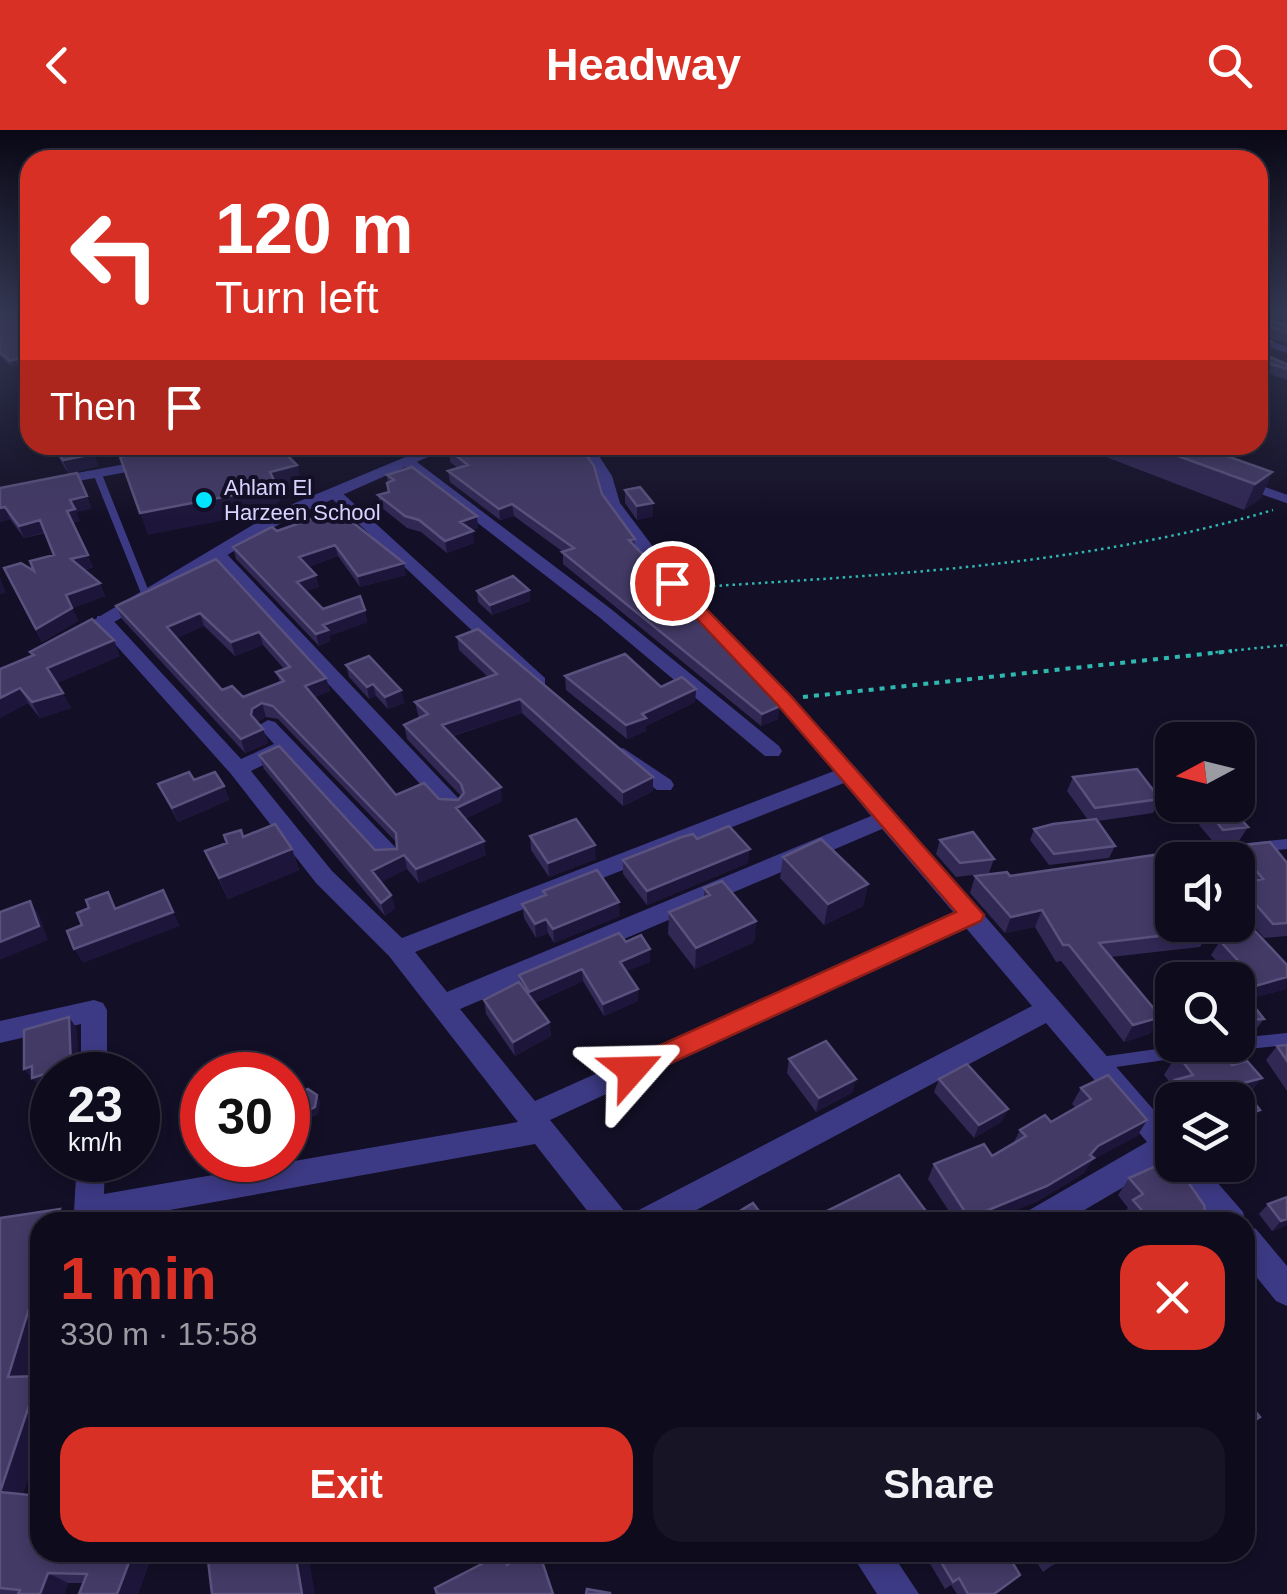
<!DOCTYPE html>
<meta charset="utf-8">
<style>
:root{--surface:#0e0b1c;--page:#171425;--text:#f1f3f6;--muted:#9b9ba3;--line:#2e2b3b;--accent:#d93025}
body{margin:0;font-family:Helvetica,sans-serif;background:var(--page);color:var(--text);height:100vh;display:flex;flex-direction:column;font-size:38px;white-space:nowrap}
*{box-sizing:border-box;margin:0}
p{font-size:32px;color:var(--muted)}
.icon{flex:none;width:55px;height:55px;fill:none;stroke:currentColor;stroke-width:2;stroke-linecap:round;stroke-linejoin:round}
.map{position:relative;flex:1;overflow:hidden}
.drawer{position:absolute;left:30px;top:1082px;width:1225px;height:350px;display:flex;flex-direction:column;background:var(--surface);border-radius:30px;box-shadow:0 5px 15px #0003,0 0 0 2px var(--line)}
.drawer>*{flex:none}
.banner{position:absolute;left:20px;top:20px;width:1248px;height:305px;border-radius:30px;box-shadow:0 5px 15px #0003,0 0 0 2px var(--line);background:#d93025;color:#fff;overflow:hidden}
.needle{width:65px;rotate:263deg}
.tools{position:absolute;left:1155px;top:592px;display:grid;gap:20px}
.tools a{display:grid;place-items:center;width:100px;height:100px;border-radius:20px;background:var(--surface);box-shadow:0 5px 15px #0003,0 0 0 2px var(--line);font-size:50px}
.speed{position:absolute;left:30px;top:922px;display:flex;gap:20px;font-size:50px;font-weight:700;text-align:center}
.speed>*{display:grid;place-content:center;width:130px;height:130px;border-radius:50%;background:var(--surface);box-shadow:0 5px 15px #0003,0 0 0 2px var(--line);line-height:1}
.speed small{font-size:25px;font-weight:400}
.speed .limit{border:15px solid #d22;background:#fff;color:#111}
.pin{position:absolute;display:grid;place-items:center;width:85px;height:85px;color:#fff;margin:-42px;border:5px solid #fff;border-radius:50%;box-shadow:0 2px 10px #0007}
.me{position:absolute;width:110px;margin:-55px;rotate:65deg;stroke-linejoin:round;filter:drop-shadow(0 0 8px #0008)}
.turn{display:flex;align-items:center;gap:35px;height:210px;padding:0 30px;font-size:45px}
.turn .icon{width:130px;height:130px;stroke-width:2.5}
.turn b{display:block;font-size:70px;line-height:85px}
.then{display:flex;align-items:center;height:95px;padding:0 30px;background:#0003;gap:20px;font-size:38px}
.round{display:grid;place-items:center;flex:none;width:105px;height:105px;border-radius:30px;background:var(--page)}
.overview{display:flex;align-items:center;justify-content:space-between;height:170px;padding:0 30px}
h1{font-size:60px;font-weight:600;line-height:75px;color:var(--accent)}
.primary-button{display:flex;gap:20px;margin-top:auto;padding:20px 30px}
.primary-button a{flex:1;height:115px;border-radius:30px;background:var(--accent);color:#fff;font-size:40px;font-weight:600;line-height:115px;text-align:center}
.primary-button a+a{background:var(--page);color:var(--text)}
header{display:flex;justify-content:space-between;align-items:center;height:130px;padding:0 30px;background:var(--accent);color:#fff;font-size:45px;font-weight:600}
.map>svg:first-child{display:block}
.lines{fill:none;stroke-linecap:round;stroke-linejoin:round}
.path-far1{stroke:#2fb8b0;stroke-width:2.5;stroke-dasharray:2.5 4;stroke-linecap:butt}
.path{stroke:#2fb8b0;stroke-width:4;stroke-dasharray:5 6;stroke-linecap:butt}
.service-far3{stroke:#3d3a85;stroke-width:6}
.service-far2{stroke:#3d3a85;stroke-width:8}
.service-far1{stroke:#3d3a85;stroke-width:10}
.service{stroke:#3d3a85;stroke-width:12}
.minor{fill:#3d3a85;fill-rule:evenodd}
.tertiary{fill:#3d3a85;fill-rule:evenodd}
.wall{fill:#312854;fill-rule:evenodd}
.shaded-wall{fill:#1d163a}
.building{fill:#433a66;stroke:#5a527e;stroke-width:2.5;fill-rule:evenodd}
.route{fill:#d93025;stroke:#8d1f18;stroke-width:2.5}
.poi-dot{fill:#00e5ff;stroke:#130f26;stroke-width:4}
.labels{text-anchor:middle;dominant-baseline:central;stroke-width:8;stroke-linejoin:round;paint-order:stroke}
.far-poi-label{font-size:22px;fill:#d9d4ff;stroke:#130f26;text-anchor:start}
</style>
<header><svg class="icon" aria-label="back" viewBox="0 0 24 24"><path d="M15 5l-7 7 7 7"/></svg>Headway<svg class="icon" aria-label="search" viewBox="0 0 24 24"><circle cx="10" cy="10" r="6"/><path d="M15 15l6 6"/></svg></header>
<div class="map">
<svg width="1287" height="1464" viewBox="0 0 1287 1464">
<rect width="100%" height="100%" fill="#130f26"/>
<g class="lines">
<!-- path-far1 -->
<path class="path-far1" d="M700 457C894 444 1085 436 1273 380
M1209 523 1287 515"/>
<!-- path -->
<path class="path" d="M803 567 1232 521"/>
<!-- service-far3 -->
<path class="service-far3" d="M1258 210 1287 220"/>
<!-- service-far2 -->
<path class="service-far2" d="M98 345 146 465
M67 349 137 336
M1253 357 1287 369"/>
<!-- service-far1 -->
<path class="service-far1" d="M1190 724 1287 714"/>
<!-- service -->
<path class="service" d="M1238 914 1287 909
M1101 933 1228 915"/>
<!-- minor -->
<path class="minor" d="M578 315H592L612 346 620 373 682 455 856 638 1172 1001V1035H1202L1243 1082 1246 1095 1256 1099 1287 1136V1176L1276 1171 1245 1133V1092H1214L1166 1032 1064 1092H1022L1026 1082 1147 1012 1046 893 674 1092H631L635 1082 1032 876 966 798 550 990 625 1082 629 1092H596L535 1014 103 1092 79 1091 74 1081 77 1030H105L104 1064 518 992 389 826 316 753 231 644 97 494V486H109L241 629 274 614 258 596 268 590 275 592 397 719 400 725 397 731H381L284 625 251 641 332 741 402 808 834 641 776 573 670 463 605 373 598 346ZM844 653 871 686 447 862 415 822ZM882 699 954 783 535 971 460 879Z
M403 329H413L611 479 779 616 782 621 779 626H765L599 487 403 335Z
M329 360H339L545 548V556H531L329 366Z
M217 418 223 420 460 670 463 675 460 680H444L211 426 209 423Z
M623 618 671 650 674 655 671 660H657L616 630 613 625 616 620Z
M94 870 103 873 107 880V945H81V894L0 913V891Z
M850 1422H891L919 1464H877Z"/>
<!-- tertiary -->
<path class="tertiary" d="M434 315H455L288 389 77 514H63L60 510 276 381Z"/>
</g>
<!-- wall -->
<path class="wall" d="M0 183 12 237 0 226Z
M1258 183H1287V192L1259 183Z
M1258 185 1259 187 1287 195V213L1258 204Z
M1258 205 1268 221 1262 223 1287 234V250L1258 240Z
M51 315H88L99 336 68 343Z
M1075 315H1196L1272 342 1261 368 1244 380Z
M449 320 602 364 635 409V416L778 589 761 596 563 434V422L514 386 500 390 450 352 448 341 458 338 450 332Z
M387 345 478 398 471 400 474 413 447 423 421 402 407 398 381 377 378 365 389 362Z
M0 358 92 378 76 382 80 391 73 393 93 437 84 440 100 453 105 466 72 478 78 491 42 512 4 438 34 441 54 425 45 403 24 408 10 389 0 392Z
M625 360 653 373V386L637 390 625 373Z
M337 380 406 445 360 457 338 426 308 437 319 457 305 461 323 479 365 480 367 492 329 506 330 511 319 516 236 429 233 417Z
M216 429 326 548 330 561 315 567 396 665 458 670 461 666 407 609 404 595 420 588 418 585 415 572 488 547 459 520 457 507 653 661 623 676 522 583 453 606 502 671 465 689 486 725 419 753 407 739 381 752 391 765 395 778 385 786 264 639 259 625 375 720 397 719V713L278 589 266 587 257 592 263 599 268 613 245 623 122 489 116 476ZM204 496 235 526 263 515 284 539 276 542 280 552 243 567 222 560 176 508Z
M529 460 530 471 492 485 478 472 477 461Z
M30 522 120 526 57 553 71 578 40 588 28 573 0 588 32 526Z
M346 535 401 560 404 573 388 579 376 566 369 569 349 547Z
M565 546 661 557 696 559 695 572 646 596V601L627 609 566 560Z
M1073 647 1160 669 1153 683 1098 691 1115 716 1109 728 1049 735 1030 710 1034 699 1088 690 1067 661Z
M194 650 224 656 229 670 178 692 158 654Z
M1207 680 1248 697 1239 711 1215 714 1199 695Z
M530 706 596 729 549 747 531 720Z
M243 707 292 719 299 740 228 769 205 721Z
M697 709 748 733 647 775 623 744V730Z
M940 710 994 729 989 743 956 747 936 724Z
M1236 716 1287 733V806L1264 808 1238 778V754L1246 753 1238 742V730H1228Z
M783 727 868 754 863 776 824 795 780 748Z
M1172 730V795L1210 800 1200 817 1111 827 1151 903 1124 912 1061 831 1056 832 1035 797 1005 803 970 763 975 746H1010Z
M704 758 756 791 754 812 695 839 668 804 669 782 704 767Z
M543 761 620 786 554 813 548 803 536 808 524 788 522 774 544 766Z
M1220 811 1287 835 1286 859 1248 869 1264 889 1254 902 1238 904V850H1191L1193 848 1225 840 1211 825Z
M626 812 650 832 626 841 638 871 604 886 583 851 535 873 549 892 551 906 515 926 486 884 484 870 520 853 519 845Z
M1287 915V961L1266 930 1277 916Z
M1177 924 1249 965 1245 999 1238 1002V970H1172V985L1161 970 1172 955 1164 945Z
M789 929 853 962 816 982 787 943Z
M939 949 1008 979 1001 992 974 1008 934 962Z
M1081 958 1147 990 1137 1006 1093 1029 1084 1043 1038 1071 986 1092H956L928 1049 934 1034 992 1026 1013 1014 1020 1000 1051 992 1076 978 1072 974Z
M317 965 320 972 318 984 304 991 296 989 293 982Z
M1129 1048 1169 1051 1207 1092H1126L1121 1086 1128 1078 1118 1065Z
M1287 1067V1095L1272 1101 1259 1084 1268 1074Z
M0 1088 40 1092V1215L31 1246 40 1247V1311L23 1364 40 1422H190V1428L152 1425 138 1464H79L84 1453H68L64 1464H0Z
M923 1422H1006L995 1464H957L951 1455 945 1459Z
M1030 1422H1070L1043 1442Z"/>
<!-- shaded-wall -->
<path class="shaded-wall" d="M1272 212 1268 221 1258 225 1262 216Z
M30 226V233L12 237 10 231Z
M94 324 99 336 68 343 63 330Z
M297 335 303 356 278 362 280 371 266 382 148 405 140 383 270 342Z
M1272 342 1261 368 1244 380 1255 354Z
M87 366 92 378 76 382 80 391 72 393 67 381 70 370Z
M653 373V386L637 390V376Z
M512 374 514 386 500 390 499 379Z
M5 377 10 389 0 392V378Z
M477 386 478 398 462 404 460 392Z
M40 390 45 402 24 408 19 396Z
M473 401 474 413 447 423 445 411Z
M335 415 338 426 302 439 299 427Z
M88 425 93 437 77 441 71 429Z
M404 433 406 445 360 457 358 446Z
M316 445 319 457 300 463 297 452Z
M0 448 6 463 0 464Z
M100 453 105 466 72 478 78 491 42 512 36 499 66 465Z
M529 460 530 471 492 485 490 475Z
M365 480 367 492 329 506 330 511 319 516 316 504 323 495Z
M200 483 204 496 172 511 167 497Z
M259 502 263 515 235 526 231 512Z
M114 510 120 526 55 554 47 538Z
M326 548 330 561 309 570 305 556Z
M373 554 376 566 369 569 367 557Z
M20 558 28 573 0 588V568Z
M696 559 695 572 646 596V601L627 609 626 595 642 584Z
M401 560 404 573 388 579 385 567Z
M63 563 71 578 40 588 32 572Z
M520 569 522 583 445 608 442 595Z
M262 573 266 587 256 593 251 585 252 579Z
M780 576 778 589 761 596 762 584Z
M263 599 268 613 245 623 241 609Z
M653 647V661L623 676V662Z
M224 656 229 670 178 692 172 678Z
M501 657 502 671 459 692 456 678Z
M484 711 486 725 419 753 416 739Z
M595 715 596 729 549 747 548 733Z
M292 719 299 740 228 769 219 748Z
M750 719 748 733 647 775V761Z
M404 725 407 739 376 755 372 741Z
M868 754 863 776 824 795 828 774Z
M391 765 395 778 385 786 381 773Z
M30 771 39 785 48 810 0 830V812Z
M619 772 620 786 554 813 553 799Z
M1042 780 1035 797 1005 803 1011 787Z
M173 782 180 796 83 833 74 819Z
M546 789 548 803 536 808 535 794Z
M756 791 754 812 695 839 696 818Z
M650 819V832L620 844V832Z
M582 839 583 851 531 875 529 862Z
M1287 847 1286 859 1238 872 1241 860Z
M638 859V871L604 886 603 874Z
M69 887 77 899 80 945H52V957L42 960 24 939Z
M1161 887 1151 903 1124 912 1133 895Z
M549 892 551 906 515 926 513 912Z
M1262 948 1246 968 1240 954Z
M856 949 853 962 816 982 819 968Z
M317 965 320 972 318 984 304 991 301 984Z
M1008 979 1001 992 974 1008 979 995Z
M1260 980 1245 999 1238 1002V987Z
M1147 990 1137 1006 1093 1029 1084 1043 1038 1071 986 1092H967L969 1088 1090 1025 1098 1016Z
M60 1079 71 1092H56Z
M1287 1089V1095L1272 1101 1281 1091Z
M40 1143V1215L26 1262 8 1247Z
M39 1246 40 1247V1311L20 1374 0 1362Z
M133 1422H148L152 1425 138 1464H117Z
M295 1422H308L315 1464H302Z
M48 1443 68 1453 64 1464H40Z"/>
<!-- building -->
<path class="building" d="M0 183H30V226L10 231 0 222Z
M1258 185 1259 187 1287 195V203L1261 194 1258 201Z
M1258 205 1272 212 1262 216V224L1287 234V239L1258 230Z
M54 315H88L94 324 63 330Z
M180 315H277L297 335 270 342 274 350 260 360 140 383 120 327Z
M470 315H579L594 336 602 364 635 409 629 410 775 563 780 576 762 584 562 422 574 418 512 374 499 379 448 341 468 335 449 320Z
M1148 315H1196L1272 342 1255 354Z
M412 337 477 386 460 392 473 401 445 411 419 390 405 386 378 365 389 362 387 353 394 350 387 345Z
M77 343 87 366 70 370 75 379 67 381 88 425 71 429 100 453 66 465 72 478 36 499 4 438 21 433 34 441 30 431 54 425 40 390 19 396 5 377 0 378V358Z
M640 357 653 373 637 376 625 360Z
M337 380 404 433 358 446 335 415 299 427 316 445 297 452 323 479 360 466 365 480 323 495 328 500 316 504 233 417 272 397 277 401Z
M216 429 326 548 305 556 396 665 424 653 439 669 458 670 464 663 461 654 404 595 428 584 415 572 497 544 457 507 478 499 653 647 623 662 520 569 442 595 501 657 456 678 484 711 416 739 404 725 372 741 391 765 381 773 259 625 279 616 375 720 397 719 396 703 273 576 262 573 252 579 251 585 263 599 241 609 116 476ZM200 483 231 512 259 502 290 537 276 542 284 551 243 567 232 556 222 560 167 497Z
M513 446 529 460 490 475 477 461Z
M92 489 114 510 47 538 63 563 32 572 20 558 0 568V539L34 525 30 522Z
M625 524 661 557 682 547 696 559 642 584 646 588 626 595 565 546Z
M369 526 401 560 385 567 373 554 367 557 346 535Z
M1137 639 1160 669 1095 678 1073 647Z
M189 642 194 650 215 642 224 656 172 678 158 654Z
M1230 677 1248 697 1223 700 1207 680Z
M576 689 595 715 548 733 530 706Z
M1096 689 1115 716 1054 724 1034 699 1053 694Z
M275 694 292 719 219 748 205 721 227 713 224 705 241 700 243 707Z
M729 696 750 719 647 761 623 730 682 707 693 704 697 709Z
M973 702 994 729 960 733 940 710Z
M821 709 868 754 828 774 783 727Z
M1270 712 1287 733V793L1273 794 1238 754 1263 749 1236 716Z
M1201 718 1210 730H1172V795H1206L1210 800 1099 813 1161 887 1133 895 1069 815H1063L1042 780 1011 787 975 746 1007 742 1010 746Z
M597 740 619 772 553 799 546 789 535 794 522 774 546 765 543 761Z
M722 751 756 791 696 818 669 782 710 765 704 758Z
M163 760 173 782 74 819 67 801 82 795 77 783 89 778 86 770 108 762 115 779Z
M30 771 39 796 0 812V782Z
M1255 801 1287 835V847L1241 860 1264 889 1238 891V850H1194L1193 848 1243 836 1220 811Z
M619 803 626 812 641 805 650 819 620 832 638 859 603 874 582 839 529 862 519 845Z
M519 852 549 892 513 912 484 870Z
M69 887 71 936 32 948V936L24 939V900Z
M826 911 856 949 819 968 789 929Z
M1210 915H1216L1232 935 1247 931 1262 948 1240 954 1260 980 1238 987V970H1190L1175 950 1193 945 1177 924Z
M1287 915V931L1277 916Z
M967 934 1008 979 979 995 939 949Z
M1108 945 1147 990 1098 1016 1090 1025 1094 1028 1047 1056 969 1088 934 1034 984 1014 992 1026 1026 1006 1020 1000 1045 985 1051 992 1091 969 1081 958Z
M308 959 317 965 315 977 301 984 293 982 291 967Z
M1156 1036 1169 1051 1177 1047 1188 1052 1204 1075 1207 1092H1152L1133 1070 1143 1064 1129 1048Z
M899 1045 934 1092H824L819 1085Z
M1287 1067V1089L1281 1091 1268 1074Z
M753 1073 767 1092H722Z
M60 1079 56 1092H40V1143L8 1247 39 1246 0 1362V1088Z
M1245 1269 1260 1287 1245 1297Z
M0 1362 39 1366 40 1364V1422H133L117 1464H79L87 1444 48 1443 40 1464H18L20 1460 0 1458Z
M207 1422H295L302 1464H212Z
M530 1422H539L553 1464H437L435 1458 503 1423 507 1435Z
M935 1422H1006L1020 1445 994 1464H968L959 1448 953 1452Z
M1046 1422H1069L1054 1433Z
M587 1459 610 1463V1464H586Z"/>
<!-- sky -->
<linearGradient id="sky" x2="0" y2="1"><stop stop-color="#0a0815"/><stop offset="0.47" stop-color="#333752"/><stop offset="1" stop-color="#333752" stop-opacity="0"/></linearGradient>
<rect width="1287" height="388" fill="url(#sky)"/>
<!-- route -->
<path class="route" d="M667 450H678L790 565 984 785 981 791 632 951 623 948 619 940 623 932 956 782 776 573 667 457Z"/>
<!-- markers -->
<circle class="poi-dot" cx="204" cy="370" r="10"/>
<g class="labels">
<!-- far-poi labels -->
<g class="far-poi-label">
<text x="224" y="357">Ahlam El<tspan x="224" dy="25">Harzeen School</tspan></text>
</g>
</g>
</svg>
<div class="tools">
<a><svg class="needle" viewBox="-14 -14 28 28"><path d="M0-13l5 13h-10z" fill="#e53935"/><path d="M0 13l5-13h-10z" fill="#9b9ba3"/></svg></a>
<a><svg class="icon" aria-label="sound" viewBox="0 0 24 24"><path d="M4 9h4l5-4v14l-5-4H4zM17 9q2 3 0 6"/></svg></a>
<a><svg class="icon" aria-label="search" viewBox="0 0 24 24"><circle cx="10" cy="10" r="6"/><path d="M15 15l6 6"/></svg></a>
<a><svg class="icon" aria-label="layers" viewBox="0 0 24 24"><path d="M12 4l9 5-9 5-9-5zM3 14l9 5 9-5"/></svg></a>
</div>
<div class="speed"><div>23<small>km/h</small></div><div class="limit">30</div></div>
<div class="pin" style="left:672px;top:453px;background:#d93025"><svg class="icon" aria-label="arrive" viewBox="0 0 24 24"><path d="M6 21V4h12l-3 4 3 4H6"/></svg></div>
<svg class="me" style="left:632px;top:940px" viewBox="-20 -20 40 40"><path d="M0-17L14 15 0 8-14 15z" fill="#d93025" stroke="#fff" stroke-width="4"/></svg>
<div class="banner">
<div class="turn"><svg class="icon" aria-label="left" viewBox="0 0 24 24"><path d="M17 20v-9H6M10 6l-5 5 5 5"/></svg><div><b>120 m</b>Turn left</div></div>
<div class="then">Then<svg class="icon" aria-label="arrive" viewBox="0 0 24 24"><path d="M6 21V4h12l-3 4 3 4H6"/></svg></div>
</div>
<section class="drawer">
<div class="overview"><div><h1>1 min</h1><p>330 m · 15:58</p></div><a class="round" style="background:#d93025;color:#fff"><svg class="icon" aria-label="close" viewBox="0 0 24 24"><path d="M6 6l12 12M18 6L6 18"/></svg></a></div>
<div class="primary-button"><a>Exit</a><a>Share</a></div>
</section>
</div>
